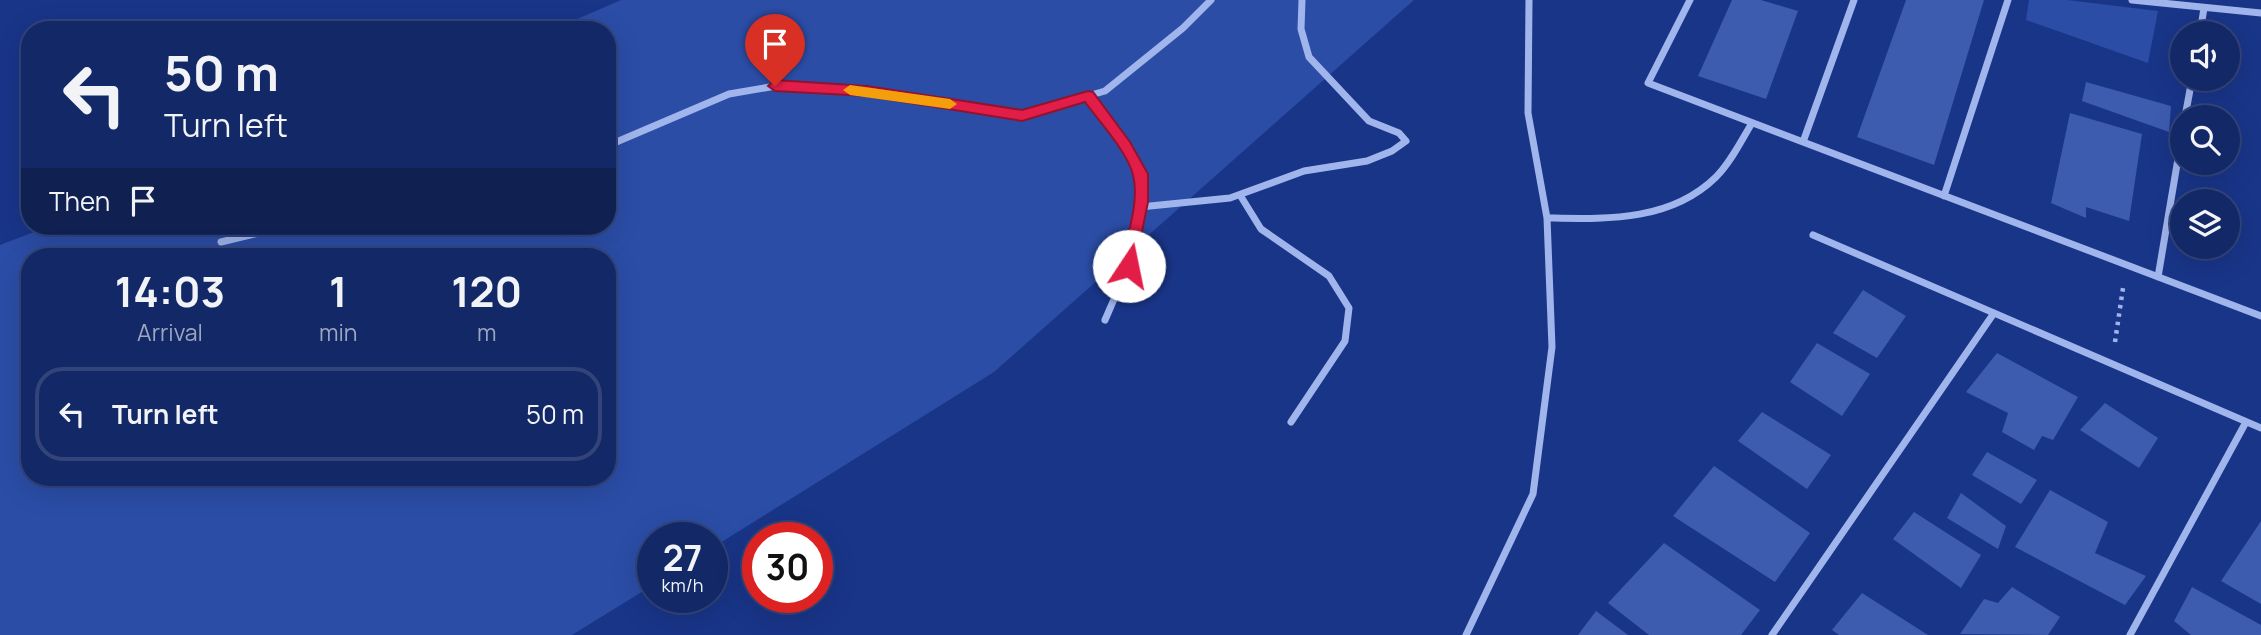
<!DOCTYPE html>
<style>
:root{--surface:#132866;--page:#1c306c;--text:#f1f3f6;--muted:#9da6bf;--line:#32447a}
body{margin:0;font-family:Manrope,sans-serif;background:var(--page);color:var(--text);height:100vh;display:flex;flex-direction:column;font-size:26px;white-space:nowrap}
*{box-sizing:border-box;margin:0}
p{font-size:23px;color:var(--muted)}
.icon{flex:none;width:38px;height:38px;fill:none;stroke:currentColor;stroke-width:2;stroke-linecap:round;stroke-linejoin:round}
.map{position:relative;flex:1;overflow:hidden}
.details{position:absolute;left:21px;top:248px;width:595px;height:238px;display:flex;flex-direction:column;background:var(--surface);border-radius:28px;box-shadow:0 7px 28px #0002,0 0 0 2px var(--line)}
.details>*{flex:none}
.hud{position:absolute;left:21px;top:21px;width:595px;height:214px;border-radius:28px;box-shadow:0 7px 28px #0002,0 0 0 2px var(--line);background:#132866;color:var(--text);overflow:hidden}
.fabs{position:absolute;left:2170px;top:21px;display:grid;gap:14px}
.fabs a{display:grid;place-items:center;width:70px;height:70px;border-radius:50%;background:var(--surface);box-shadow:0 7px 28px #0002,0 0 0 2px var(--line);font-size:35px}
.speed{position:absolute;left:637px;top:522px;display:flex;gap:14px;font-size:35px;font-weight:700;text-align:center}
.speed>*{display:grid;place-content:center;width:91px;height:91px;border-radius:50%;background:var(--surface);box-shadow:0 7px 28px #0002,0 0 0 2px var(--line);line-height:1}
.speed small{font-size:18px;font-weight:400}
.speed .limit{border:10px solid #d22;background:#fff;color:#111}
.pin{position:absolute;display:grid;place-items:center;width:60px;height:60px;color:#fff;margin:-72px -30px;border-radius:50% 50% 50% 0;rotate:-45deg;box-shadow:0 0 7px #0007}
.pin .icon{rotate:45deg}
.me{position:absolute;width:77px;margin:-38px;rotate:11deg;stroke-linejoin:round;filter:drop-shadow(0 0 5px #0008)}
.turn{display:flex;align-items:center;gap:24px;height:147px;padding:0 28px;font-size:32px}
.turn .icon{width:91px;height:91px;stroke-width:2.5}
.turn b{display:block;font-size:49px;line-height:60px}
.then{display:flex;align-items:center;height:66px;padding:0 28px;background:#0003;gap:14px;font-size:26px}
.eta{display:flex;justify-content:space-evenly;align-items:center;height:119px;text-align:center}
.eta b{font-size:42px;font-weight:700;line-height:49px}
ul{padding:0;list-style:none}
li{display:flex;align-items:center;gap:21px;height:94px;margin:0 14px 10px;padding:0 14px;border:4px solid var(--line);border-radius:28px}
li div{flex:1}
li b{display:block;font-size:26px}
li em{font-style:normal}
.map>svg:first-child{display:block}
.green{fill:#2b4da6;fill-rule:evenodd}
.building{fill:#3d5baf}
.lines{fill:none;stroke-linecap:round;stroke-linejoin:round}
.path{stroke:#a1b5ed;stroke-width:4.5;stroke-dasharray:3.5 5;stroke-linecap:butt}
.street{stroke:#a1b5ed;stroke-width:7}
.route{fill:#e11d48;stroke:#92132f;stroke-width:2}
.slow{fill:#f59e0b}
</style>
<div class="map">
<svg width="2261" height="635" viewBox="0 0 2261 635">
<rect width="100%" height="100%" fill="#193588"/>
<!-- green -->
<path class="green" d="M621 0H1414L994 372 712 548V537H653V585L572 635H0V245L50 226H607V30H552ZM30 257H607V478H30Z
M2029 0H2067L2158 11 2148 63 2026 20Z"/>
<!-- building -->
<path class="building" d="M1732 0H1761L1798 11 1766 99 1698 76Z
M1906 0H1984L1934 165 1857 137Z
M2086 82 2171 106 2169 132 2082 101Z
M2070 113 2142 134 2129 221 2086 207V218L2051 203Z
M1863 290 1906 316 1877 358 1833 333Z
M1817 343 1870 374 1842 416 1790 382Z
M1997 353 2078 397 2053 440 2042 436 2034 450 2002 432 2008 413 1966 392Z
M2105 403 2158 438 2139 468 2080 430Z
M1762 412 1831 455 1807 489 1738 441Z
M1987 452 2037 480 2021 504 1972 475Z
M1714 466 1810 533 1775 582 1673 516Z
M2050 490 2108 522 2095 553 2146 576 2125 605 2015 547Z
M1961 493 2006 526 1998 549 1947 518Z
M1914 512 1981 555 1961 588 1893 539Z
M2261 521V604L2221 581Z
M1664 543 1760 610 1741 635H1649L1608 603Z
M2012 587 2060 617 2048 635 1960 634 1984 599 1998 603Z
M2192 587 2261 625V635H2191L2174 621Z
M1862 593 1928 635H1839L1832 630Z
M1596 611 1628 635H1578Z"/>
<g class="lines">
<!-- path -->
<path class="path" d="M2115 342 2123 288"/>
<!-- street -->
<path class="street" d="M1690 0 1648 83 2261 316
M2132 0 2261 13
M2200 33 2204 8
M1088 96C1106 119 1131 144 1140 173 1152 216 1122 281 1105 320
M2185 117 2192 79
M1803 142 1854 0
M607 146 729 94 776 86 867 91 1022 115 1105 91 1183 28 1211 0
M1240 195 1261 229 1329 276 1349 308 1345 341 1291 422
M1944 196 2008 0
M1140 207 1230 198 1304 171 1367 161 1392 151 1406 141 1399 133 1369 121 1309 57 1301 29 1302 0
M1547 218C1606 219 1670 222 1716 177 1731 162 1741 141 1752 123
M1813 235 2261 428
M221 242 288 226
M2158 277 2182 135
M1466 635 1533 494 1552 347 1547 218 1528 113 1529 0
M1772 635 1994 313
M2130 635 2246 422"/>
</g>
<!-- route -->
<path class="route" d="M775 80 867 86 1022 110 1088 91 1093 92 1130 142 1148 174V202L1134 271H1123L1121 266C1126 239 1140 202 1133 175 1128 153 1099 121 1085 102L1022 121 867 96 775 91 768 86Z"/>
<!-- slow -->
<path class="slow" d="M850 85 950 99 957 104 950 109 850 95 843 90Z"/>
</svg>
<div class="fabs">
<a><svg class="icon" aria-label="sound" viewBox="0 0 24 24"><path d="M4 9h4l5-4v14l-5-4H4zM17 9q2 3 0 6"/></svg></a>
<a><svg class="icon" aria-label="search" viewBox="0 0 24 24"><circle cx="10" cy="10" r="6"/><path d="M15 15l6 6"/></svg></a>
<a><svg class="icon" aria-label="layers" viewBox="0 0 24 24"><path d="M12 4l9 5-9 5-9-5zM3 14l9 5 9-5"/></svg></a>
</div>
<div class="speed"><div>27<small>km/h</small></div><div class="limit">30</div></div>
<div class="pin" style="left:775px;top:86px;background:#d93025"><svg class="icon" aria-label="arrive" viewBox="0 0 24 24"><path d="M6 21V4h12l-3 4 3 4H6"/></svg></div>
<svg class="me" style="left:1129px;top:266px" viewBox="-20 -20 40 40"><circle r="19" fill="#fff"/><path d="M0-13L10 11 0 6-10 11z" fill="#e11d48"/></svg>
<div class="hud">
<div class="turn"><svg class="icon" aria-label="left" viewBox="0 0 24 24"><path d="M17 20v-9H6M10 6l-5 5 5 5"/></svg><div><b>50 m</b>Turn left</div></div>
<div class="then">Then<svg class="icon" aria-label="arrive" viewBox="0 0 24 24"><path d="M6 21V4h12l-3 4 3 4H6"/></svg></div>
</div>
<section class="details">
<div class="eta">
<div><b>14:03</b><p>Arrival</p></div>
<div><b>1</b><p>min</p></div>
<div><b>120</b><p>m</p></div>
</div>
<ul>
<li><svg class="icon" aria-label="left" viewBox="0 0 24 24"><path d="M17 20v-9H6M10 6l-5 5 5 5"/></svg><div><b>Turn left</b></div><em>50 m</em></li>
</ul>
</section>
</div>
